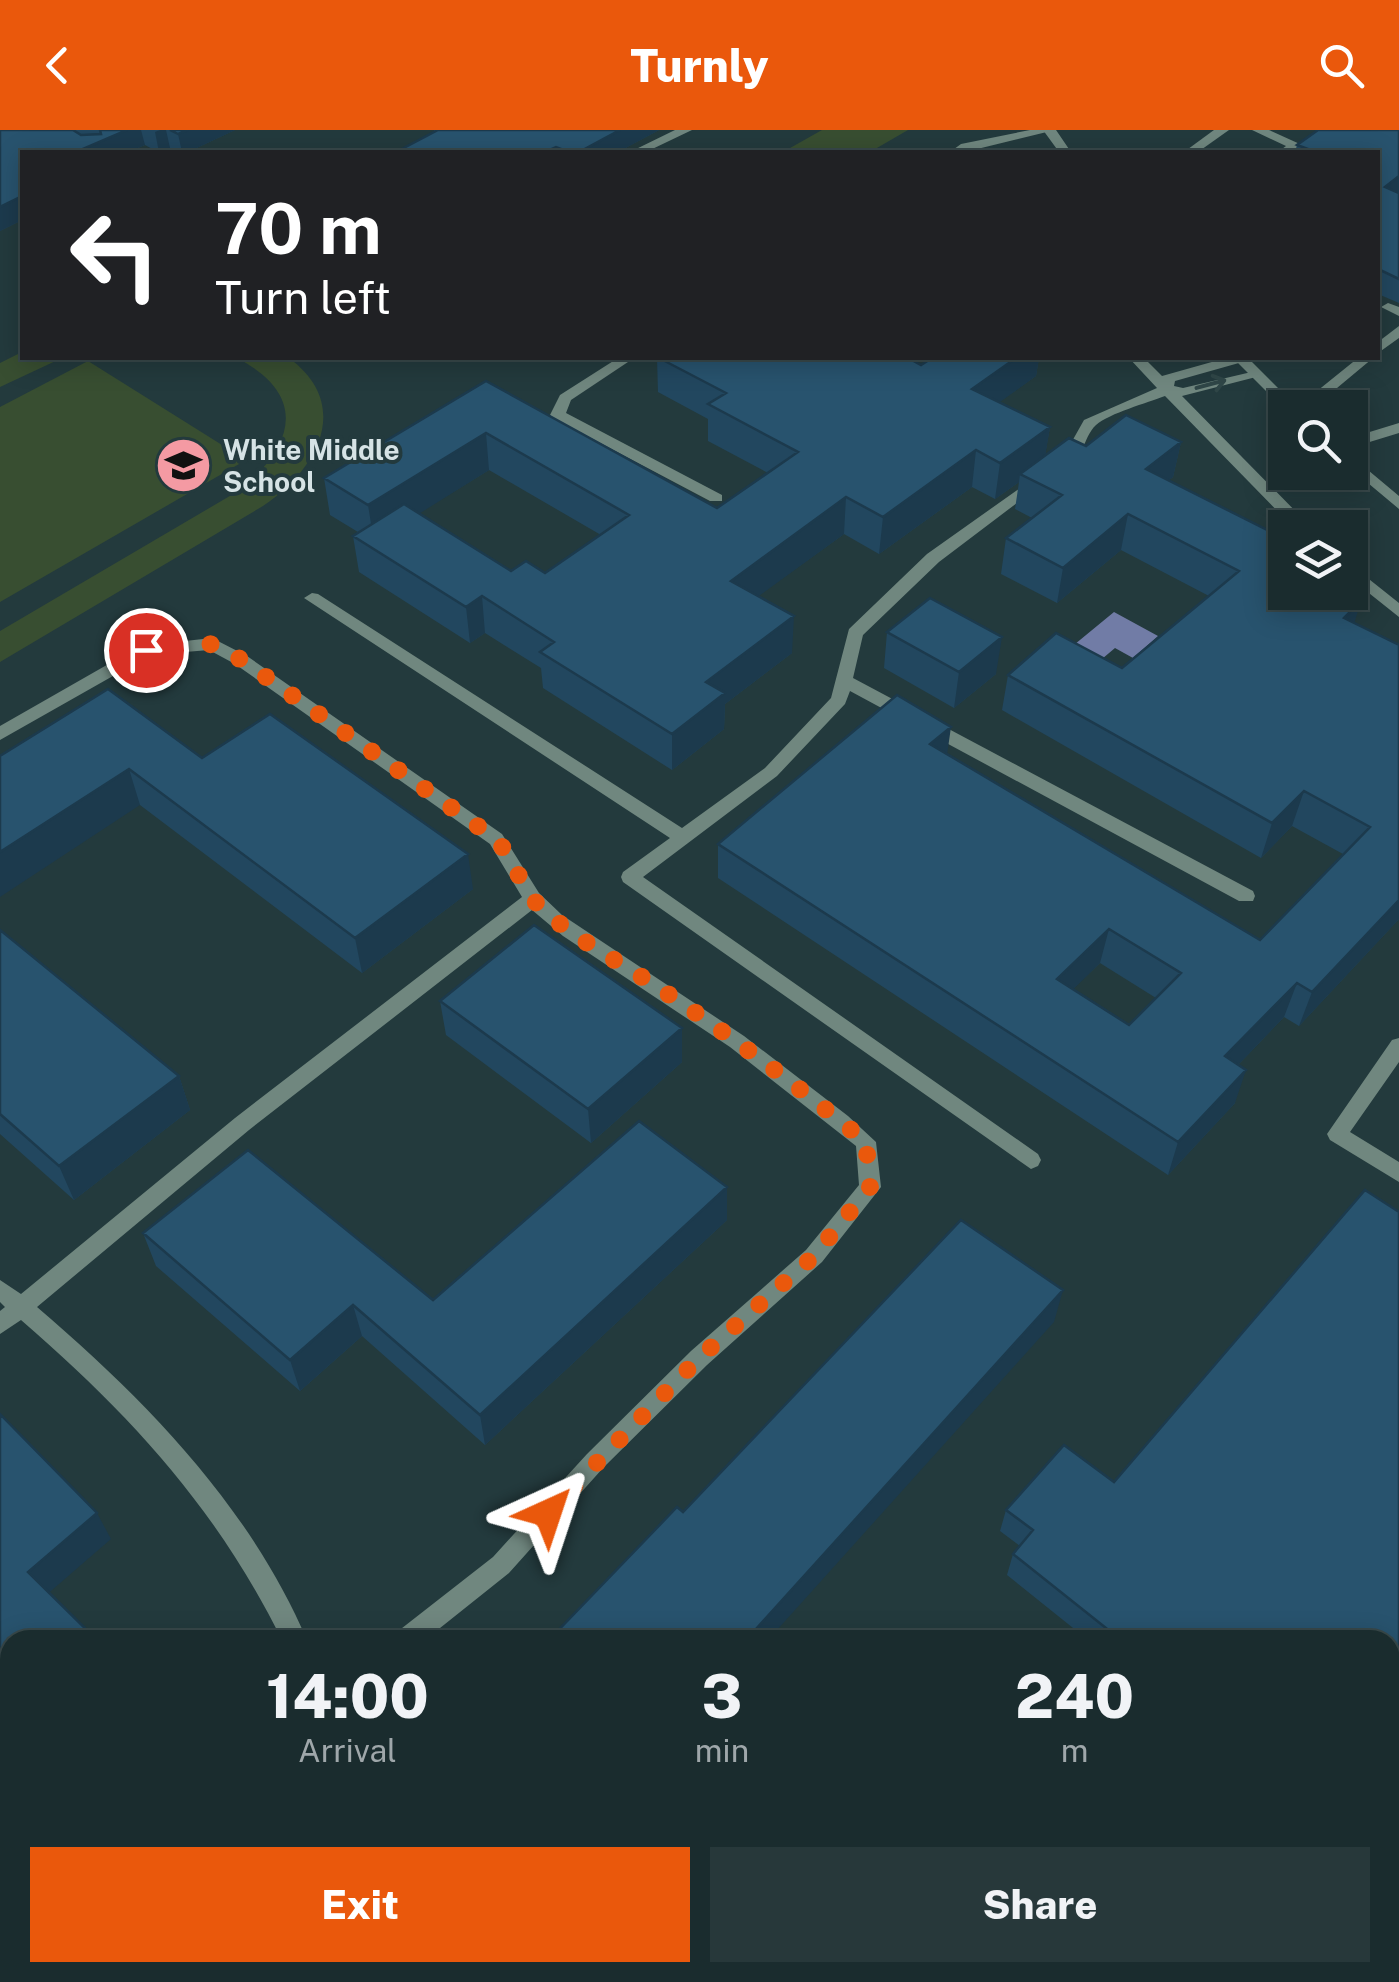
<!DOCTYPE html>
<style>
:root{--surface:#1a2c2e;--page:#27383a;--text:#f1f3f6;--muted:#9fa7aa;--line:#38484a;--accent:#ea580c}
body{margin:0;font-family:"Public Sans",sans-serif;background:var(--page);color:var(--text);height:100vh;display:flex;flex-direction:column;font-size:38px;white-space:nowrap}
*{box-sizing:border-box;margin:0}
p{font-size:32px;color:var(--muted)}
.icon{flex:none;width:55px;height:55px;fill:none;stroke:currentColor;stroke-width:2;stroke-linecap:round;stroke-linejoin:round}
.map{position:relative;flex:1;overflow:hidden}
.drawer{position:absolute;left:0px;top:1500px;width:1400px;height:352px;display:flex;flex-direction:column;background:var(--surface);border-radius:30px 30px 0 0;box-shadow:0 5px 25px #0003,0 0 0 2px var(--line)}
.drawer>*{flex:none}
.top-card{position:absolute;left:20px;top:20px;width:1360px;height:210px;border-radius:0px;box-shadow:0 5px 25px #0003,0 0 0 2px var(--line);background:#202124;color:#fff;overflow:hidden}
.tools{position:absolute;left:1268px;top:260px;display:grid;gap:20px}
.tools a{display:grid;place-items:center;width:100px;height:100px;border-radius:0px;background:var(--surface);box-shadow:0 5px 25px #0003,0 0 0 2px var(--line);font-size:50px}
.pin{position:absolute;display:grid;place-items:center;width:85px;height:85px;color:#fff;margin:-42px;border:5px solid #fff;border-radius:50%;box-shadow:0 2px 10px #0007}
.me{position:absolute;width:110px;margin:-55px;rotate:42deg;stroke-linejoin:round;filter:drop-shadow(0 0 8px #0008)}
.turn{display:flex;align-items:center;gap:35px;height:210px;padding:0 30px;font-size:45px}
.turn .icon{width:130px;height:130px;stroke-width:2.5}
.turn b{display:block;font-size:70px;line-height:85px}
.eta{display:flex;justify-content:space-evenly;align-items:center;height:170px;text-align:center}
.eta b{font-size:60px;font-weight:800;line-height:70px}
.primary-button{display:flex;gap:20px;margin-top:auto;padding:20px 30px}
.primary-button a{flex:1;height:115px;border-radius:0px;background:var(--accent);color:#fff;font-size:40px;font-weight:800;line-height:115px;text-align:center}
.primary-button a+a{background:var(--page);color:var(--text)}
header{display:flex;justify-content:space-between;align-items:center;height:130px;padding:0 30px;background:var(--accent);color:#fff;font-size:45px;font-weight:800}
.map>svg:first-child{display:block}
.green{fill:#384e31}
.water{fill:#717ca6}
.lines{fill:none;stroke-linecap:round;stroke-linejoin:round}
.service{fill:#70877f;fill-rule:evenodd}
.minor{fill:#70877f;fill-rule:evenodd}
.tertiary{fill:#70877f;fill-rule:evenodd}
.wall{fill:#22475f;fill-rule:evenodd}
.shaded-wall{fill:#1c3a4d}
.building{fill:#28536e;stroke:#1c3a4d;stroke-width:2.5;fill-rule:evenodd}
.oneway{stroke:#2f4647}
.route{stroke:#ea580c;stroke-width:18;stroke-dasharray:0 32.4}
.labels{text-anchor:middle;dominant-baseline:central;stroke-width:8;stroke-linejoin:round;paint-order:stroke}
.far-poi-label{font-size:28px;font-weight:bold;fill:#d6e3e5;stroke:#233a3d;text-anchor:start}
</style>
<header><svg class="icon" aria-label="back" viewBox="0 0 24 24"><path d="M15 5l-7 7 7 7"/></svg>Turnly<svg class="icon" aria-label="search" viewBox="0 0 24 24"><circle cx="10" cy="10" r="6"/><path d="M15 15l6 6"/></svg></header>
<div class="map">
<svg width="1399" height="1852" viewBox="0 0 1399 1852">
<rect width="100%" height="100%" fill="#233a3d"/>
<!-- green -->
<path class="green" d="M822 0H908L870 22H783Z
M22 222V228H62L0 257V233Z
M237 228H289C354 276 316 341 263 376L0 532V501L240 360C295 315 308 265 237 228Z
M88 231 246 330 0 472V277Z"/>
<!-- water -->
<path class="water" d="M1114 482 1158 506 1133 528 1115 518 1096 534 1069 519Z"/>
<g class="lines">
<!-- service -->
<path class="service" d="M675 0H692L646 22H630Z
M1030 0H1055L965 22H950L961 14Z
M1252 0H1269L1302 15 1292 22H1278L1286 16Z
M1388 173 1399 177V186L1381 177Z
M1399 196V208L1378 223V212Z
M618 228H634L571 270 566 283 722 365V371H710L553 288 550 285 560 265Z
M1129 228H1144L1162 246 1226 228H1248L1246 231 1175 251 1174 256 1183 258 1260 240V246L1182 266 1312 398H1294L1165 266C1147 273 1110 283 1096 295 1081 309 1085 336 1059 333L1056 330 1066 322 1084 290 1157 258Z
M1358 228H1373L1313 278H1296Z
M1399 293V303L1350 318V308Z
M1037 346 1042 348V354L939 432 863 505 853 548 1253 761 1255 766 1253 771H1239L850 561 845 574 777 646 643 747 1038 1024 1041 1030 1038 1036 1031 1039 623 752 621 747 623 742 670 708 304 468 312 463 318 464 682 698 765 638 831 568 849 499 927 424Z
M1350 434 1399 473V487L1350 448Z
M212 508 247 526 502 704 539 763 562 785 744 906 848 986 876 1012 881 1057 822 1132 707 1235 603 1338 509 1443 425 1510H394L397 1502 493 1427 587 1324 691 1221 806 1120 859 1055 856 1016 730 917 563 806 532 780 249 1000 37 1177C146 1270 250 1377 307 1510H282C217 1379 131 1285 21 1190L0 1204V1181L5 1177 0 1172V1150L21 1164 235 988 522 767 490 714 235 534 209 520 150 525 0 610V596L140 516Z
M1399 908V932L1350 1002 1399 1032V1052L1330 1010 1327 1004 1392 910Z
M1390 1829 1399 1834V1852H1379L1375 1842H1390Z
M279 1842H307L308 1852H280Z
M817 1842H847L843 1852H813Z"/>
<!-- minor -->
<path class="minor" d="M1214 0H1229L1198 22H1184Z"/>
<!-- tertiary -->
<path class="tertiary" d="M1043 0H1056L1071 22H1059Z
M1233 228H1248L1298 278H1285V280Z
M1350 325 1399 366V379L1350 338Z"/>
</g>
<!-- wall -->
<path class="wall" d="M0 0H235L188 22H178L170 18 158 22 145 15 128 22H22V90L0 101Z
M434 0H659L618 22H400V20L435 2Z
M1399 0V173L1378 164V22H1295L1297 15Z
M657 228H908L921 235 932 228H1039L1036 246 999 272 1050 297 1045 325 1086 316 1181 312 1173 347 1168 351 1285 462 1354 493 1399 515V789L1299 896 1284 887 1238 935 1235 973 1168 1045 718 748V714L947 625 1260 810 1343 724 1292 696 1261 728 1002 580 1008 545 1122 538 1209 466 1121 420 1057 473 1001 444 1006 408 1032 388 1015 379 1019 352 995 369 972 357 879 424 844 404 758 466 792 523 725 574 724 599 672 640 543 558 541 538 485 503 470 513 359 442 353 406 358 402 330 385 324 348 486 251 717 378 768 343 708 311V289L658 262ZM489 340 601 405 545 443 511 441 419 383ZM1100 833 1156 868 1129 895 1073 859Z
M887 502 996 544 954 578 884 538Z
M0 626 202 628 473 759 362 843 140 675Z
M0 800 179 946 190 980 74 1070 0 1004Z
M440 871 682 898V932L591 1013 446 905Z
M1399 1082V1759L1390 1752V1510H1088L1007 1445 1013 1424 1020 1416 1000 1401 1006 1380 1114 1352Z
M727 1090 485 1315 362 1206 300 1261 156 1136 143 1103 433 1170Z"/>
<!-- shaded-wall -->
<path class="shaded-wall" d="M127 0H141L145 15 128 22H76Z
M160 0H166L170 18 159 22 155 2Z
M188 0H235L188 22H182L178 4Z
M620 0H659L618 22H579Z
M1399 46V63L1385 57Z
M22 66V90L0 101V77Z
M1016 228H1039L1036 246 968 295 972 259Z
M1050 297 1044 333 1020 344 1019 352 995 369 1000 333Z
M486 303 489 340 374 412 368 375Z
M1181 312 1173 347 1138 375 1146 339Z
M976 320 972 357 879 424 883 387Z
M846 367 844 404 730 487 731 451Z
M1128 384 1121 420 1057 473 1063 438Z
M1285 420V440L1275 428Z
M482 466 485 503 470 513 466 477Z
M1361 471 1350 507 1344 488Z
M794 486 792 523 725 574 724 599 672 640V604L706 552Z
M1002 507 996 544 954 578 959 542Z
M951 597 946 632 930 614Z
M129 639 140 675 0 767V722Z
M1304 661 1292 696 1261 728 1272 693Z
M468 724 473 759 362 843 355 808Z
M1399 770V789L1299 896 1312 862Z
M1109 799 1100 833 1049 883 1057 849Z
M1297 853 1284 887 1214 960 1225 926Z
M682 898V932L591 1013 588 979Z
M1246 940 1235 973 1168 1045 1178 1012Z
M179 946 190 980 74 1070 59 1036Z
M727 1057V1090L485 1315 480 1285Z
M1063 1160 1054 1192 768 1510H746Z
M353 1175 362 1206 300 1261 290 1230Z
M97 1383 111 1409 44 1467 28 1442Z"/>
<!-- building -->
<path class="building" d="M0 0H73L81 5 101 4 100 0H127L76 22H22V66L0 77Z
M170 0H188L178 4Z
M438 0H620L579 22H569L556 17 545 22H405L400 20Z
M1318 0H1399V46L1385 57 1399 63V149L1378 139V22H1316L1297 15Z
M659 228H908L921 235 932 228H1016L972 259 1050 297 1000 333 976 320 883 387 846 367 731 451 794 486 706 552 725 563 672 604 540 522 554 512 482 466 466 477 353 406 404 374 511 441 526 431 545 443 629 385 486 303 368 375 324 348 486 251 717 378 798 322 708 274 726 263Z
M1126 285 1181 312 1146 339 1285 409V420L1275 428 1285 434V462H1344L1361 471 1344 488 1399 515V770L1312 862 1297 853 1225 926 1246 940 1178 1012 718 714 897 565 951 597 930 614 1260 810 1370 697 1304 661 1272 693 1008 545 1056 503 1122 538 1239 441 1128 384 1063 438 1006 408 1062 365 1020 344 1069 308 1086 316ZM1109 799 1181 843 1129 895 1057 849Z
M930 468 1002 507 959 542 887 502Z
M108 559 202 628 270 584 468 724 355 808 129 639 0 722V626Z
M534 795 682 898 588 979 440 871Z
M0 800 179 946 59 1036 0 984Z
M639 991 727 1057 480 1285 353 1175 290 1230 143 1103 248 1020 433 1170Z
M1365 1060 1399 1082V1730L1390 1723V1510H1121L1013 1424 1033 1400 1006 1380 1064 1315 1114 1352Z
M961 1090 1063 1160 746 1510H549L677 1377 683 1382Z
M0 1284 97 1383 28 1442 97 1510H10V1619L0 1608Z
M0 1729 10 1741V1842H98L104 1849 101 1852H0Z
M970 1842H1261L1273 1852H963Z"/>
<!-- one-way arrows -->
<defs><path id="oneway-shaft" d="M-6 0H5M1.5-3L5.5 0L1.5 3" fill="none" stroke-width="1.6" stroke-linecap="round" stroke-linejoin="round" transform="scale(2.5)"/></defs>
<use class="oneway" href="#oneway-shaft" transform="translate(1211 254) rotate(-15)"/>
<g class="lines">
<!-- route -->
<path class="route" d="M146 520 212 514 242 530 496 709C514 730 523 761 542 779 577 810 618 831 656 856 729 904 799 957 866 1012L870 1057 814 1126 699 1228 548 1383"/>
</g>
<!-- icons -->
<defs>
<symbol id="school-disc" viewBox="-11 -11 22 22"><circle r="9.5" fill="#f49aa3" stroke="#233a3d"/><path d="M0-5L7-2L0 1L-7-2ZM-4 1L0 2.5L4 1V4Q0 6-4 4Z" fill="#111"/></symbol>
</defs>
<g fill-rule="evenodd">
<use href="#school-disc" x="152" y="304" width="63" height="63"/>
</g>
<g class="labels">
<!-- far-poi labels -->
<g class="far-poi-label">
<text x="223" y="319">White Middle<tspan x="223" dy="32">School</tspan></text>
</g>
</g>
</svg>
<div class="tools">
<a><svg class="icon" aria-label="search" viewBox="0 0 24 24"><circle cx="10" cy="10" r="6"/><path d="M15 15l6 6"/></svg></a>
<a><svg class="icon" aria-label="layers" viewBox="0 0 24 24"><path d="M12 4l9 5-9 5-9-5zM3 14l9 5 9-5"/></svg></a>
</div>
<div class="pin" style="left:146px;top:520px;background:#d93025"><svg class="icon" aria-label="arrive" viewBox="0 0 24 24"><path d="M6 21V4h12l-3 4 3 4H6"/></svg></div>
<svg class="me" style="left:548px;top:1383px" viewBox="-20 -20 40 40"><path d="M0-17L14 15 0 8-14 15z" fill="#ea580c" stroke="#fff" stroke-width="4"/></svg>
<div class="top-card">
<div class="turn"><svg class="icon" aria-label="left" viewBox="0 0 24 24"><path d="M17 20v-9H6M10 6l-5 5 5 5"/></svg><div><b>70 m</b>Turn left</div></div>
</div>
<section class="drawer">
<div class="eta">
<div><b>14:00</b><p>Arrival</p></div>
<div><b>3</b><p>min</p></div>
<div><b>240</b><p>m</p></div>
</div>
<div class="primary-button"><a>Exit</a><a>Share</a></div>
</section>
</div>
